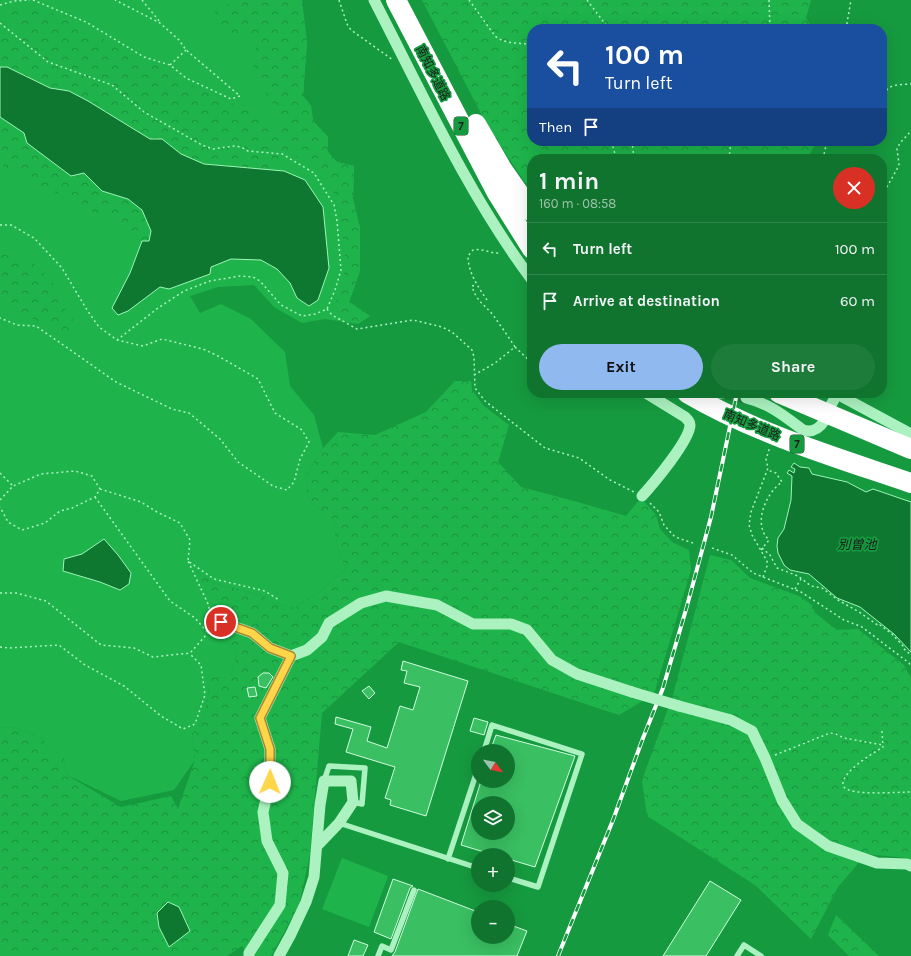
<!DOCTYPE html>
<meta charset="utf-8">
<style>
:root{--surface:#10742f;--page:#1e7c3b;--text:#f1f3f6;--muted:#9cc3aa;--line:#30864b;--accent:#90b9f0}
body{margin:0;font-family:Karla,"Noto Sans JP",sans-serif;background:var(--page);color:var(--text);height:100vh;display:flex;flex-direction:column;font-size:15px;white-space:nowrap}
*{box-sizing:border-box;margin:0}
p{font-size:13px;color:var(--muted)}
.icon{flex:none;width:22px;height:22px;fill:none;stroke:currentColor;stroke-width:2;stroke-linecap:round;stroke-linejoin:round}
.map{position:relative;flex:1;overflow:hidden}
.side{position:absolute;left:527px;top:154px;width:360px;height:244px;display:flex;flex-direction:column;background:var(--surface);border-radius:16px;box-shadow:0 4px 16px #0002}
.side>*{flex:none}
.banner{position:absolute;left:527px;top:24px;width:360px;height:122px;border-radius:16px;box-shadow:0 4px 16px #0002;background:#1a4fa0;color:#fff;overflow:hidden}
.needle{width:26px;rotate:122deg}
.tools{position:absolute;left:471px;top:744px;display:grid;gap:8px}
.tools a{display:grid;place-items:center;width:44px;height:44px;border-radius:50%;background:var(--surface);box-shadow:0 4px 16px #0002;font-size:20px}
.pin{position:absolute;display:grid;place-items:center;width:34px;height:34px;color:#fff;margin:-17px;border:2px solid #fff;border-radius:50%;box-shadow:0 1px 4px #0007}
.me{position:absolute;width:44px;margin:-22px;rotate:1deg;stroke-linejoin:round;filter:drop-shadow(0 0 3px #0008)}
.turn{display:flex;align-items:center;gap:14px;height:84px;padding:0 12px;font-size:18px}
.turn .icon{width:52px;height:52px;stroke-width:2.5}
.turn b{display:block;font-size:28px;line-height:34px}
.then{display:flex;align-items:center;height:38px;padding:0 12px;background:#0003;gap:8px;font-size:15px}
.round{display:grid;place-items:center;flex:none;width:42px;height:42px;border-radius:21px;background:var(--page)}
.head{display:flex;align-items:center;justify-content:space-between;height:68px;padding:0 12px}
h1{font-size:24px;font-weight:700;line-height:30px}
.button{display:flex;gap:8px;margin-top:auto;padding:8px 12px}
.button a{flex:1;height:46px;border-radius:24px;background:var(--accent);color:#111;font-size:16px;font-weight:700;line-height:46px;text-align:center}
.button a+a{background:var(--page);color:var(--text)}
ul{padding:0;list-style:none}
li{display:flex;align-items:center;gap:12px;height:52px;padding:0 12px;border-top:1px solid var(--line)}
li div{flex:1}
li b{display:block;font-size:15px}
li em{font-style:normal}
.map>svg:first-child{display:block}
.grass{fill:#1eb44b}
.forest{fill:url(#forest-crowns)}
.water{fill:#0e7730;stroke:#9df5b6}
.building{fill:#3abf62;stroke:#d2fcdf;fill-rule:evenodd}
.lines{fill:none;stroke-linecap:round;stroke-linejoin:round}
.street-tunnel{stroke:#178138;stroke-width:11;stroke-dasharray:11 5.5;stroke-linecap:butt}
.path{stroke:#abf2c0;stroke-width:1.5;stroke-dasharray:2 3;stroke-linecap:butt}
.lane{stroke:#abf2c0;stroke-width:5.5}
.street{stroke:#abf2c0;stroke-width:11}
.highway{stroke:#fff;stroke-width:20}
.rail-casing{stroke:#fff;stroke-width:4}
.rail{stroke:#169a3f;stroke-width:2.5;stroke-dasharray:8;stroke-linecap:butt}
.street-bridge{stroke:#abf2c0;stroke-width:11}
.route-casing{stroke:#a68a30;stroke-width:10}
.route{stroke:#ffd54a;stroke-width:7}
.labels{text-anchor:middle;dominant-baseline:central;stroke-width:3.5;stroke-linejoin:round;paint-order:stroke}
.shield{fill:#169a3f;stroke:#1b4227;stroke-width:1}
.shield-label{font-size:11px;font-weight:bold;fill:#1d1d1d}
.street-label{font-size:12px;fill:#1d1d1d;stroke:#169a3f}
.water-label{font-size:13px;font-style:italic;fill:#191d1a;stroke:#169a3f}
</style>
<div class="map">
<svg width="911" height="956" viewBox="0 0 911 956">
<defs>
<pattern id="forest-crowns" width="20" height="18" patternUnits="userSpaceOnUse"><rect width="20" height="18" fill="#1eb44b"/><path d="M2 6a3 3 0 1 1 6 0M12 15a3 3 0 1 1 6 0" fill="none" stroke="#1a923e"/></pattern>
</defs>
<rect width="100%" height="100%" fill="#169a3f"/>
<!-- grass -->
<path class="grass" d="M0 0H301L307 42 303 96 311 106 313 121 328 137V152L337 162 354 166 353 199 360 228V271L349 302 370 316 358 324 325 319 302 323 274 307 254 285 218 287 190 296 200 313 221 304 251 319 285 352 290 386 314 415 323 448 305 477 309 500 333 519 338 549 346 569 319 592 295 608 273 604 262 596 213 583 198 572 214 608 216 634 237 652 231 677 209 678C209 699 207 718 192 734L195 760 174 790 121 801 67 775 63 756H52L42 738 14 727 0 728Z
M342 858 388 876 369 927 322 909Z"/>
<!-- forest -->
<path class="forest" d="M239 0H302L307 42 303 96 311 106 313 121 328 137V152L337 162 354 166 353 199 360 228V271L349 302 370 316 358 324 334 308 346 267 339 201 319 169 288 152 267 169 204 164 181 154 162 139H150L88 101 69 91 50 88 7 67H0V30L15 41 22 33 0 14V12L33 5 83 27 140 61 168 69 185 82 228 102 247 109 276 125 281 116 262 87 253 66 256 44 247 36 224 32 214 10Z
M422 0H811L806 18 813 29H532V141H817L807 159H532V193L487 125Z
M0 117 84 173 102 191 128 199 142 210 151 231 149 241H142L129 234 115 222 99 216 71 200 22 177 0 164Z
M0 249 11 259 31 261 52 280 59 300 73 320 68 337 45 324 23 315 0 294Z
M455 381H471L472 390 484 406 509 425 498 462 521 487 574 501 626 516 641 498 656 515 660 529 672 542 689 550 691 570 654 694 619 715 399 642 322 713 310 854 299 905 271 956H248L242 946 227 956H0V728L14 727 42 738 52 756H63L67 775 121 807 171 796 178 809 195 760 192 734C207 718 209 699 209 678L231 677 237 652 216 634 214 608 197 571 213 583 262 596 273 604 295 608 319 592 346 569 338 549 333 519 309 500 305 477 323 448 338 432 375 435 426 412Z
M710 555 731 560 750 578 799 596 812 605 815 613 837 630 858 629 904 665 911 678V860L907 858 866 854 838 887 811 939 755 885 647 816 642 780 673 695Z
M836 915 879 956H849L828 935Z"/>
<!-- water -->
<path class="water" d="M0 67H7L50 88 69 91 88 101 150 139H162L181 154 204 164 284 171 305 180 323 207 329 268 318 300 309 306 297 298 290 283 277 269 261 260 231 259 211 267 210 274 169 289 160 287 128 311 118 315 112 308 130 273 142 241H149L151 231 142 210 128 199 102 191 84 173 71 176 27 143 24 133 0 117Z
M794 463 800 467 809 468 812 474 847 482 866 492 873 489 911 502V652L894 634 860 607 837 598 809 574 790 570 784 565 778 553 777 546 778 538 784 529 791 500 792 476 787 473 789 470 794 473 795 469 791 467Z
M104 539 118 555 131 573 129 584 120 590 100 582 63 571 64 559 82 554Z
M168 902 179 907 190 931 169 947 159 927 157 913Z"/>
<!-- building -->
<path class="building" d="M403 661 468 681 426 816 390 805 391 800 385 798 395 767 346 752 353 729 335 724 336 717 371 727 367 741 387 748 400 706 413 710 420 687 404 683 407 671 401 670Z
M263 673H269L273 677 266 688 259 686 258 677Z
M369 686 375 693 369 699 362 691Z
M255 687 257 696 249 697 247 688Z
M474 718 488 722 484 735 470 731Z
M496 735 575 756 535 867 508 859V855H494L461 845 481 781H508V751H490ZM478 803H508V833H478Z
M393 879 413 886 410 888 391 939 374 932Z
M710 881 741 900 706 956H663Z
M418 889 478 912V937H508V924L527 931 517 956H392L395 952Z
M354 940 368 945 363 956H348Z"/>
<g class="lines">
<!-- street-tunnel -->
<path class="street-tunnel" d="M722 393 746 398"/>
<!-- path -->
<path class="path" d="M33 0 86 22 144 57 170 65 186 78 231 99 240 96 186 50 179 40 160 23 115 0
M142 0 160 22
M339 0 347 24 351 30 393 60
M469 0 495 36C506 45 519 42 532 45
M587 0 609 29
M769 0 770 29
M0 5 14 1 30 0
M0 23 48 62 112 85 144 112 202 145 213 149 234 146 241 147 248 151 282 154 314 173 334 205 337 221 341 270 335 290 327 309 315 314 302 316 281 305 260 281 253 277 240 276 210 281 184 291 158 308 117 340
M846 29 851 0
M170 65 186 50
M885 95C886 83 902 85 911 84
M604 141 613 147 615 154
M632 141 634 159
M729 159 731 141
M823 159 827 141
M882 196 897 169 899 164 897 149 900 143 911 131
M0 225H11L34 238 62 268 87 310 99 327 117 340 143 346 162 339 203 349 218 356 258 379 275 413 302 430 309 442 300 459 294 482 287 490 273 486 238 462 220 439 189 413 172 409 116 382 36 326 17 325 0 318
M487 300C478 287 468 272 468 256L473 250C483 248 491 254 500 253
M327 309 332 315 357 329 413 320 442 327 452 332 472 350 474 357 475 388 485 401 545 448 579 458 610 480 634 492
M515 347 532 363
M474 375 495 363 515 347C508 336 500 325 493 315 484 304 476 301 472 286L476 285
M0 473 13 486
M100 489 141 502 157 512 180 523 190 540 188 561 214 579 265 591 279 600
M95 497 170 601 195 618 208 633
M0 500 13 486 41 474 75 471 92 476 100 489 95 497 72 508 60 511 45 523 22 530 8 522 0 507
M650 503 659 512 664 525 675 537 693 543
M712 548 732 555 753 573 801 592 844 620 862 627 909 663 911 667
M762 548 770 555 777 568 798 576 811 586 822 588 838 600 859 612 879 626 880 625 892 634 903 646V648L911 655
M761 550 769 540C752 524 766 493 782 482L776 473 767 470
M763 577 767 566V561L752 535 749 525 751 512 768 468 766 459 770 447
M795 589 801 579
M0 593H16L46 601 101 645 134 648 153 657 190 653 208 633 209 606 188 561
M0 647 8 648 59 645 85 665 124 686 161 716 183 729 195 724 205 695 201 665 190 654
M882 731 883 747C875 752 836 775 844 787 850 796 899 792 911 792
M775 755 830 733 836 734 844 738 883 745"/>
<!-- lane -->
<path class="lane" d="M484 751 492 725 582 754 538 887 508 878
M324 781 329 766 365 768 362 804 353 802
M339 823 478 868
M448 859 478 768
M378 956 382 946 391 950 414 890
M737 956 744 945 761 956"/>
<!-- street -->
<path class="street" d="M374 0C423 95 468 194 532 280
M719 393H722
M746 398C770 404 783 415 803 430 813 433 819 429 825 420
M831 405 837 394 911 434
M642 496C653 484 690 440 690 425 690 422 688 420 685 417L646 393
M221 622 252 633 270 648 291 656
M679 706 731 720 752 731 765 758 782 800 797 824 828 846 877 863 907 864 911 866
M249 956V953L280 905 283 873 267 841 263 812 270 782V749L260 718 291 656 307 650 322 637 329 623 361 603 386 596 437 605 473 624H511L527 630 552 660 577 674 632 692
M279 956 291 934 306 902 314 877 320 805 324 781H351L353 802 339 823 317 846"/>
<!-- highway -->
<path class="highway" d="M396 0 497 193 532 249
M476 124 502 169 532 212
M687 393C757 434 835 457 911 483
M779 393 911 449"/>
<defs>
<path id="rail" d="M558 956 613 820 643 738 663 688 687 606 711 517 737 393"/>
</defs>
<!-- rail casing -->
<use href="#rail" class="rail-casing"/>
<!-- rail -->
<use href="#rail" class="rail"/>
<!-- street-bridge -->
<path class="street-bridge" d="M632 692 679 706"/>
</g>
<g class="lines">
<defs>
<path id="route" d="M221 622 252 633 270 648 291 656 260 718 270 749V782"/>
</defs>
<!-- route casing -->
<use href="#route" class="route-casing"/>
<!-- route -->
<use href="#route" class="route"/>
</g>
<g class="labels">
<!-- shield labels -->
<g class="shield">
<rect x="454" y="117" width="14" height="18" rx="3"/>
<rect x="790" y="435" width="14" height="18" rx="3"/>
</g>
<g class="shield-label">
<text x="461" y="126">7</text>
<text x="797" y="444">7</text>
</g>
<!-- street labels -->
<g class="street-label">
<text transform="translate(433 73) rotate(63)">南知多道路</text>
<text transform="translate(752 425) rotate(23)">南知多道路</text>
</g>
<!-- water labels -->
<g class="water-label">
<text x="857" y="544">別曽池</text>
</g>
</g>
</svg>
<div class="tools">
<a><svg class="needle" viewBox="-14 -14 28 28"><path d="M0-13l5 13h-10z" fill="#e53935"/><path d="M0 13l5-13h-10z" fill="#9cc3aa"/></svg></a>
<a><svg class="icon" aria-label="layers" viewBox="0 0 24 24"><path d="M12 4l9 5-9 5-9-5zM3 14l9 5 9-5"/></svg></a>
<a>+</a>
<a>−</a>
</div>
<div class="pin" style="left:221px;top:622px;background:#d93025"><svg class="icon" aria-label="arrive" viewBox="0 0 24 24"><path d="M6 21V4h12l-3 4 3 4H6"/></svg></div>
<svg class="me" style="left:270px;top:782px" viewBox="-20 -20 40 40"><circle r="19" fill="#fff"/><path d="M0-13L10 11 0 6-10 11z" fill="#ffd54a"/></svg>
<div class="banner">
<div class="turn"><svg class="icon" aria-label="left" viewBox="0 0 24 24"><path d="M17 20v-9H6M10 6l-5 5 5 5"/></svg><div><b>100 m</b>Turn left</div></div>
<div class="then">Then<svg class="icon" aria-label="arrive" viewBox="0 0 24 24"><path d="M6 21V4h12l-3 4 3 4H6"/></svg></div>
</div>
<section class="side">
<div class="head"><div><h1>1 min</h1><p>160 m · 08:58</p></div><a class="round" style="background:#d93025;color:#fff"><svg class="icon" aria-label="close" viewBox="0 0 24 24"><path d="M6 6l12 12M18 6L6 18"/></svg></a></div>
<ul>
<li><svg class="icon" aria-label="left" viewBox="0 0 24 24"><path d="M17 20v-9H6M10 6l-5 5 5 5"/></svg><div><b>Turn left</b></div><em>100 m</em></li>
<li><svg class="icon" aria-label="arrive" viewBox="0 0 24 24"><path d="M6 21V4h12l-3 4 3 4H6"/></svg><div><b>Arrive at destination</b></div><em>60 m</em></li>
</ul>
<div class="button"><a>Exit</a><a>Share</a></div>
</section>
</div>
